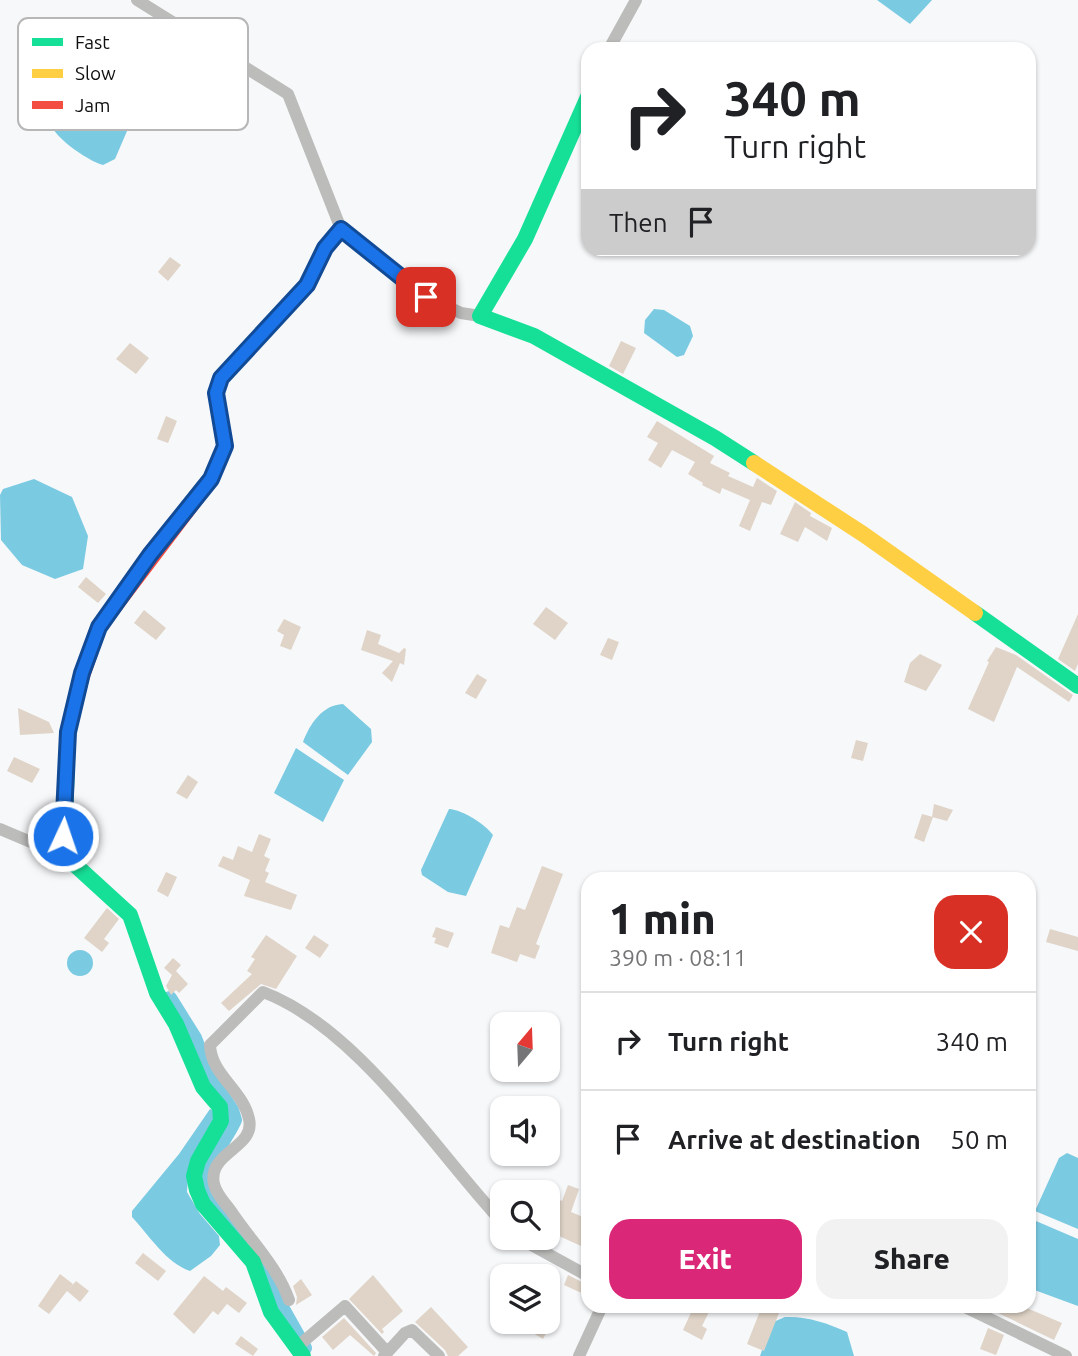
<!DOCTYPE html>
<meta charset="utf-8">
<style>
:root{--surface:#fff;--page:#f2f2f2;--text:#202124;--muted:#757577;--line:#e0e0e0;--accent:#db2777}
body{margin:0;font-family:Ubuntu,sans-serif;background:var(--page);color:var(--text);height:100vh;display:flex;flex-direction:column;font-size:26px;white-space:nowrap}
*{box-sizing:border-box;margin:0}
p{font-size:23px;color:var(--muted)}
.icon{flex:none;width:38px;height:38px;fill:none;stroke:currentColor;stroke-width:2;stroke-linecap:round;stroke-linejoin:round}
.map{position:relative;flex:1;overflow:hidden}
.sheet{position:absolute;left:581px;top:872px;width:455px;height:441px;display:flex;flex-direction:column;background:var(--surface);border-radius:21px;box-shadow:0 2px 5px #0004}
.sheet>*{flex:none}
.hud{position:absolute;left:581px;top:42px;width:455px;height:214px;border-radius:21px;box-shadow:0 2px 5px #0004;background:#fff;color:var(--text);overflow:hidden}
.needle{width:46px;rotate:19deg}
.fabs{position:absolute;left:490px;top:1012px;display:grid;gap:14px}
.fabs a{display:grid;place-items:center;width:70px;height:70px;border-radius:14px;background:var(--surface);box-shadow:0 2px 5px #0004;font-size:35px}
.pin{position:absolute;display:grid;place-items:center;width:60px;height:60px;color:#fff;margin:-30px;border-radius:14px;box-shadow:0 4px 10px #0006}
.me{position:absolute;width:77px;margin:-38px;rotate:3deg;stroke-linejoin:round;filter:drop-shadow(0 0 5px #0008)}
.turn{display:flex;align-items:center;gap:24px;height:147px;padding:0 28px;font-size:32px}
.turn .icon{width:91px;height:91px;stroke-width:2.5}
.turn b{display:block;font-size:49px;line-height:60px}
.then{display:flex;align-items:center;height:66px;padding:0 28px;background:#0003;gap:14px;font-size:26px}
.round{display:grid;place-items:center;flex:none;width:74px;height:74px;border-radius:21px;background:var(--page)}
.summary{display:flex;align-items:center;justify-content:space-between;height:119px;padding:0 28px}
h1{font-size:42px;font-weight:800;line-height:52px}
.cta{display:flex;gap:14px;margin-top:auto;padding:14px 28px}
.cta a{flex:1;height:80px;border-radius:21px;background:var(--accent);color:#fff;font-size:28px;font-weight:800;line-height:80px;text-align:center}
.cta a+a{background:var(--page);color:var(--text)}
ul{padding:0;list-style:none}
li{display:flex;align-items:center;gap:21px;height:98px;padding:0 28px;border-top:2px solid var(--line)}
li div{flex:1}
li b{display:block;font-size:26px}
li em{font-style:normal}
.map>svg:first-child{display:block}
.water{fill:#7acae2}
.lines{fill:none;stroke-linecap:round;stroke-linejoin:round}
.canal{stroke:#7acae2;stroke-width:14}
.building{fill:#dfd4c7}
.street{stroke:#bcbcbb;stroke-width:12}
.fast{stroke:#16e098;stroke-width:16}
.slow{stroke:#ffcf43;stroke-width:16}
.jam{stroke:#f24e42;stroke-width:16}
.route-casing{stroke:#114b97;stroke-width:18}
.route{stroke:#1a73e8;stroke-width:12}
.key{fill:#fff;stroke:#b7b7b7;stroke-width:2}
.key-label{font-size:19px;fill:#0f0f10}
</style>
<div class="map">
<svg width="1078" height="1356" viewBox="0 0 1078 1356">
<rect width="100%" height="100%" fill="#f7f8fa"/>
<!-- water -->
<path class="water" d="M877 0H932L910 24Z
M98 30C117 31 145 38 156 55L155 66 115 159 103 165C88 161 49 135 49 118 48 114 50 110 51 107L88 41Z
M654 309 664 310 690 326 693 336 684 355 677 357 644 333 645 320Z
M34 479 72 497 88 536 83 569 55 579 22 565 1 540 0 495 3 489Z
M343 704 371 729 372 742 348 775 303 742C310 724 322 705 343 704Z
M296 748 344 780 323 822 274 793Z
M449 809C463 810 485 824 493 835L466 896 448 892 422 875 421 870Z
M67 963a13 13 0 1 1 26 0a13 13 0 1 1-26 0Z
M210 1109 215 1111 216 1119 188 1178 187 1192 200 1214 219 1236 220 1245 211 1256 190 1271C166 1263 149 1235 132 1217V1211L179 1154Z
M1067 1153 1078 1158V1229L1035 1211 1059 1158Z
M1036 1221 1078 1239V1306L1029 1288V1223Z
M785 1317C807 1316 827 1323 847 1332L854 1356H760L771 1323Z"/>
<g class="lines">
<!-- canal -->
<path class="canal" d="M170 998 195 1038 211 1078 232 1110 235 1120C225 1142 203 1164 210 1189L241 1240
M255 1259 305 1348"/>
</g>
<!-- building -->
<path class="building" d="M170 257 181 265 168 281 158 272Z
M621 341 636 348 623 374 609 366Z
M130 343 149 358 136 374 116 359Z
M166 416 177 421 168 443 157 439Z
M657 421 714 456 710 463 730 473 728 476 753 487 757 478 777 491 771 505 762 502 750 531 739 526 750 500 722 488 720 494 702 485 703 483 688 474 695 462 672 450 661 468 648 460 658 443 647 437Z
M795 502 811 513 810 516 832 528 827 541 805 527 798 542 780 534Z
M86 577 106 594 98 603 78 587Z
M546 607 568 623 555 640 533 624Z
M144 610 166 628 156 640 134 623Z
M1078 614V664L1075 671 1058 659Z
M284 619 301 627 291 650 280 646 284 635 277 631Z
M367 630 381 635 378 644 399 653 404 648 406 649 404 665 400 663 392 682 382 673 393 661 361 650Z
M608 638 619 642 612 660 600 655Z
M996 647 1016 655 1073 695 1069 702 1017 667 994 722 968 709 989 662 987 661Z
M920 654 942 665 926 691 904 682 910 663Z
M477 674 487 680 476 699 465 693Z
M18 708 49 722 54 733 20 735Z
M856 740 868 743 863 761 851 758Z
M14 757 40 769 32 783 7 771Z
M188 775 198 782 187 799 176 793Z
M934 804 953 810 947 821 932 817Z
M922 814 933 817 924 842 914 838Z
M259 834 271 839 264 856 270 859 265 871 269 873 265 882 297 895 291 910 244 896 250 880 218 866 223 856 233 860 238 846 252 852Z
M542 866 563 874 536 944 540 946 535 959 520 954 517 962 491 953 500 925 509 928 517 907 525 910Z
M166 872 177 877 168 897 157 891Z
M107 908 119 919 104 939 109 943 102 952 84 938Z
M436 927 454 933 448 948 434 943 436 938 432 937Z
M1050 929 1078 937V951L1046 942Z
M266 935 297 956 276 989 261 984 229 1011 221 1003 252 974 247 971 255 959 251 957Z
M314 935 329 945 320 958 305 948Z
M173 958 181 965 176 971 188 984 179 993 176 990 171 995 166 986 172 975 164 968Z
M568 1185 579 1189 571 1212 588 1219V1230L581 1246 548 1231 557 1199 562 1201Z
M143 1253 166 1271 158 1281 135 1263Z
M60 1274 73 1284 69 1289 76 1281 89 1291 80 1302 67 1291 49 1314 38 1306Z
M373 1275 403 1311 382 1329 384 1332 382 1334 349 1299Z
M568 1275 588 1285V1296L564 1285Z
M204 1276 223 1291 226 1287 247 1303 239 1313 227 1304 218 1315 213 1311 194 1334 173 1314Z
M301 1279 312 1295 296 1305 297 1297 293 1286Z
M694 1306H712L702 1326 707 1329 702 1340 683 1330Z
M762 1306 779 1313 764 1351 747 1344Z
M996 1306H1022L1062 1323 1054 1340 994 1311Z
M431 1307 468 1347 458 1356H448L445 1350 415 1322Z
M344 1318 376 1353 374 1356 350 1335 333 1350 322 1337Z
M513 1321H552L543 1339Z
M988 1328 1004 1335 996 1355 980 1349Z
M241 1336 258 1349 253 1356 235 1344Z"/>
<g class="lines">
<!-- street -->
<path class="street" d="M137 0 288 94 341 229 426 297 461 313 480 316
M609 49 636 0
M0 829 45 848 64 849
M517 1237 588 1276
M289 1300C277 1266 250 1240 231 1211 225 1203 216 1194 214 1184 207 1152 256 1148 249 1119 243 1090 211 1075 210 1045L263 992C358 1028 434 1149 502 1222
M963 1306 1066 1356
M297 1347 345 1306 387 1352
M384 1356 405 1333 412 1330 439 1356
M579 1356 602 1306"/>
<!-- fast -->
<path class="fast" d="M588 97 525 239 480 316 534 336 715 438 754 463
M215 469 225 446 216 393 221 378 307 285 325 248 341 229
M975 613 1078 686
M81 679 68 732 64 849 72 862 130 915 157 993 176 1024 203 1087 220 1107 221 1121 198 1161 194 1176 197 1190 203 1204 253 1262 271 1312 303 1356"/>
<!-- slow -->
<path class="slow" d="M754 463 863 534 975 613"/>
<!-- jam -->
<path class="jam" d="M81 679 99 627 211 479 215 469"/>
</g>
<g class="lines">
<defs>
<path id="route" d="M63 836 68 732 82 673 99 627 150 555 211 479 225 446 216 393 221 378 307 285 325 248 341 229 426 297"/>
</defs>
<!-- route casing -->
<use href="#route" class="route-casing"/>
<!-- route -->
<use href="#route" class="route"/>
</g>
<!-- legend -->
<rect x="18" y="18" width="230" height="112" rx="10" class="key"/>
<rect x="32" y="38" width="31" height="8" fill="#16e098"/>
<rect x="32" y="69" width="31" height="9" fill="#ffcf43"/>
<rect x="32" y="101" width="31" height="8" fill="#f24e42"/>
<g class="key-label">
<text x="75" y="49">Fast</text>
<text x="75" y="80">Slow</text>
<text x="75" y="112">Jam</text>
</g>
</svg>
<div class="fabs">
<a><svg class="needle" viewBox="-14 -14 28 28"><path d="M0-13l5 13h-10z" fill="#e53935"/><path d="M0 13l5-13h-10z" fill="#757577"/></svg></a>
<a><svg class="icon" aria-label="sound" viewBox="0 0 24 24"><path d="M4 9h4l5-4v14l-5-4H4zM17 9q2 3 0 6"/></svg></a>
<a><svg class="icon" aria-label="search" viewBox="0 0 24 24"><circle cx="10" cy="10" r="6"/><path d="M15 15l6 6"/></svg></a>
<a><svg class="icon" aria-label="layers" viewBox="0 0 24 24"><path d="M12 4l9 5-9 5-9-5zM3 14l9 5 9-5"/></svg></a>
</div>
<div class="pin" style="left:426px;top:297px;background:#d93025"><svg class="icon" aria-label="arrive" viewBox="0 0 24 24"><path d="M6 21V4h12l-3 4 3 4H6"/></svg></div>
<svg class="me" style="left:63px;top:836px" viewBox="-20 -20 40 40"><circle r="17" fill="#1a73e8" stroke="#fff" stroke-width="3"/><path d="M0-11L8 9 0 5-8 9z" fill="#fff"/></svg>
<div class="hud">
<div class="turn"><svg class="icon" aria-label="right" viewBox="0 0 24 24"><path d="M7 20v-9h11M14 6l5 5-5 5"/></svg><div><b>340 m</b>Turn right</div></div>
<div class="then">Then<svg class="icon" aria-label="arrive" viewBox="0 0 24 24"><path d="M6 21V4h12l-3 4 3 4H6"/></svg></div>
</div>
<section class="sheet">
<div class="summary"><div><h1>1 min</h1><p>390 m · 08:11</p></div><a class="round" style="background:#d93025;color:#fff"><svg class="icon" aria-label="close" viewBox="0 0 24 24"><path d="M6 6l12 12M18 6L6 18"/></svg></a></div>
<ul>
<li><svg class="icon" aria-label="right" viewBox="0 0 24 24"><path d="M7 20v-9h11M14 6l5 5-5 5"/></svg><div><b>Turn right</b></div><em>340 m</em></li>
<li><svg class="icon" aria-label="arrive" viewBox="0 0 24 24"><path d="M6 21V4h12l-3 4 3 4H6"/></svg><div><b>Arrive at destination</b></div><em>50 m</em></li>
</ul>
<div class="cta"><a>Exit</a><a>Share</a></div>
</section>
</div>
